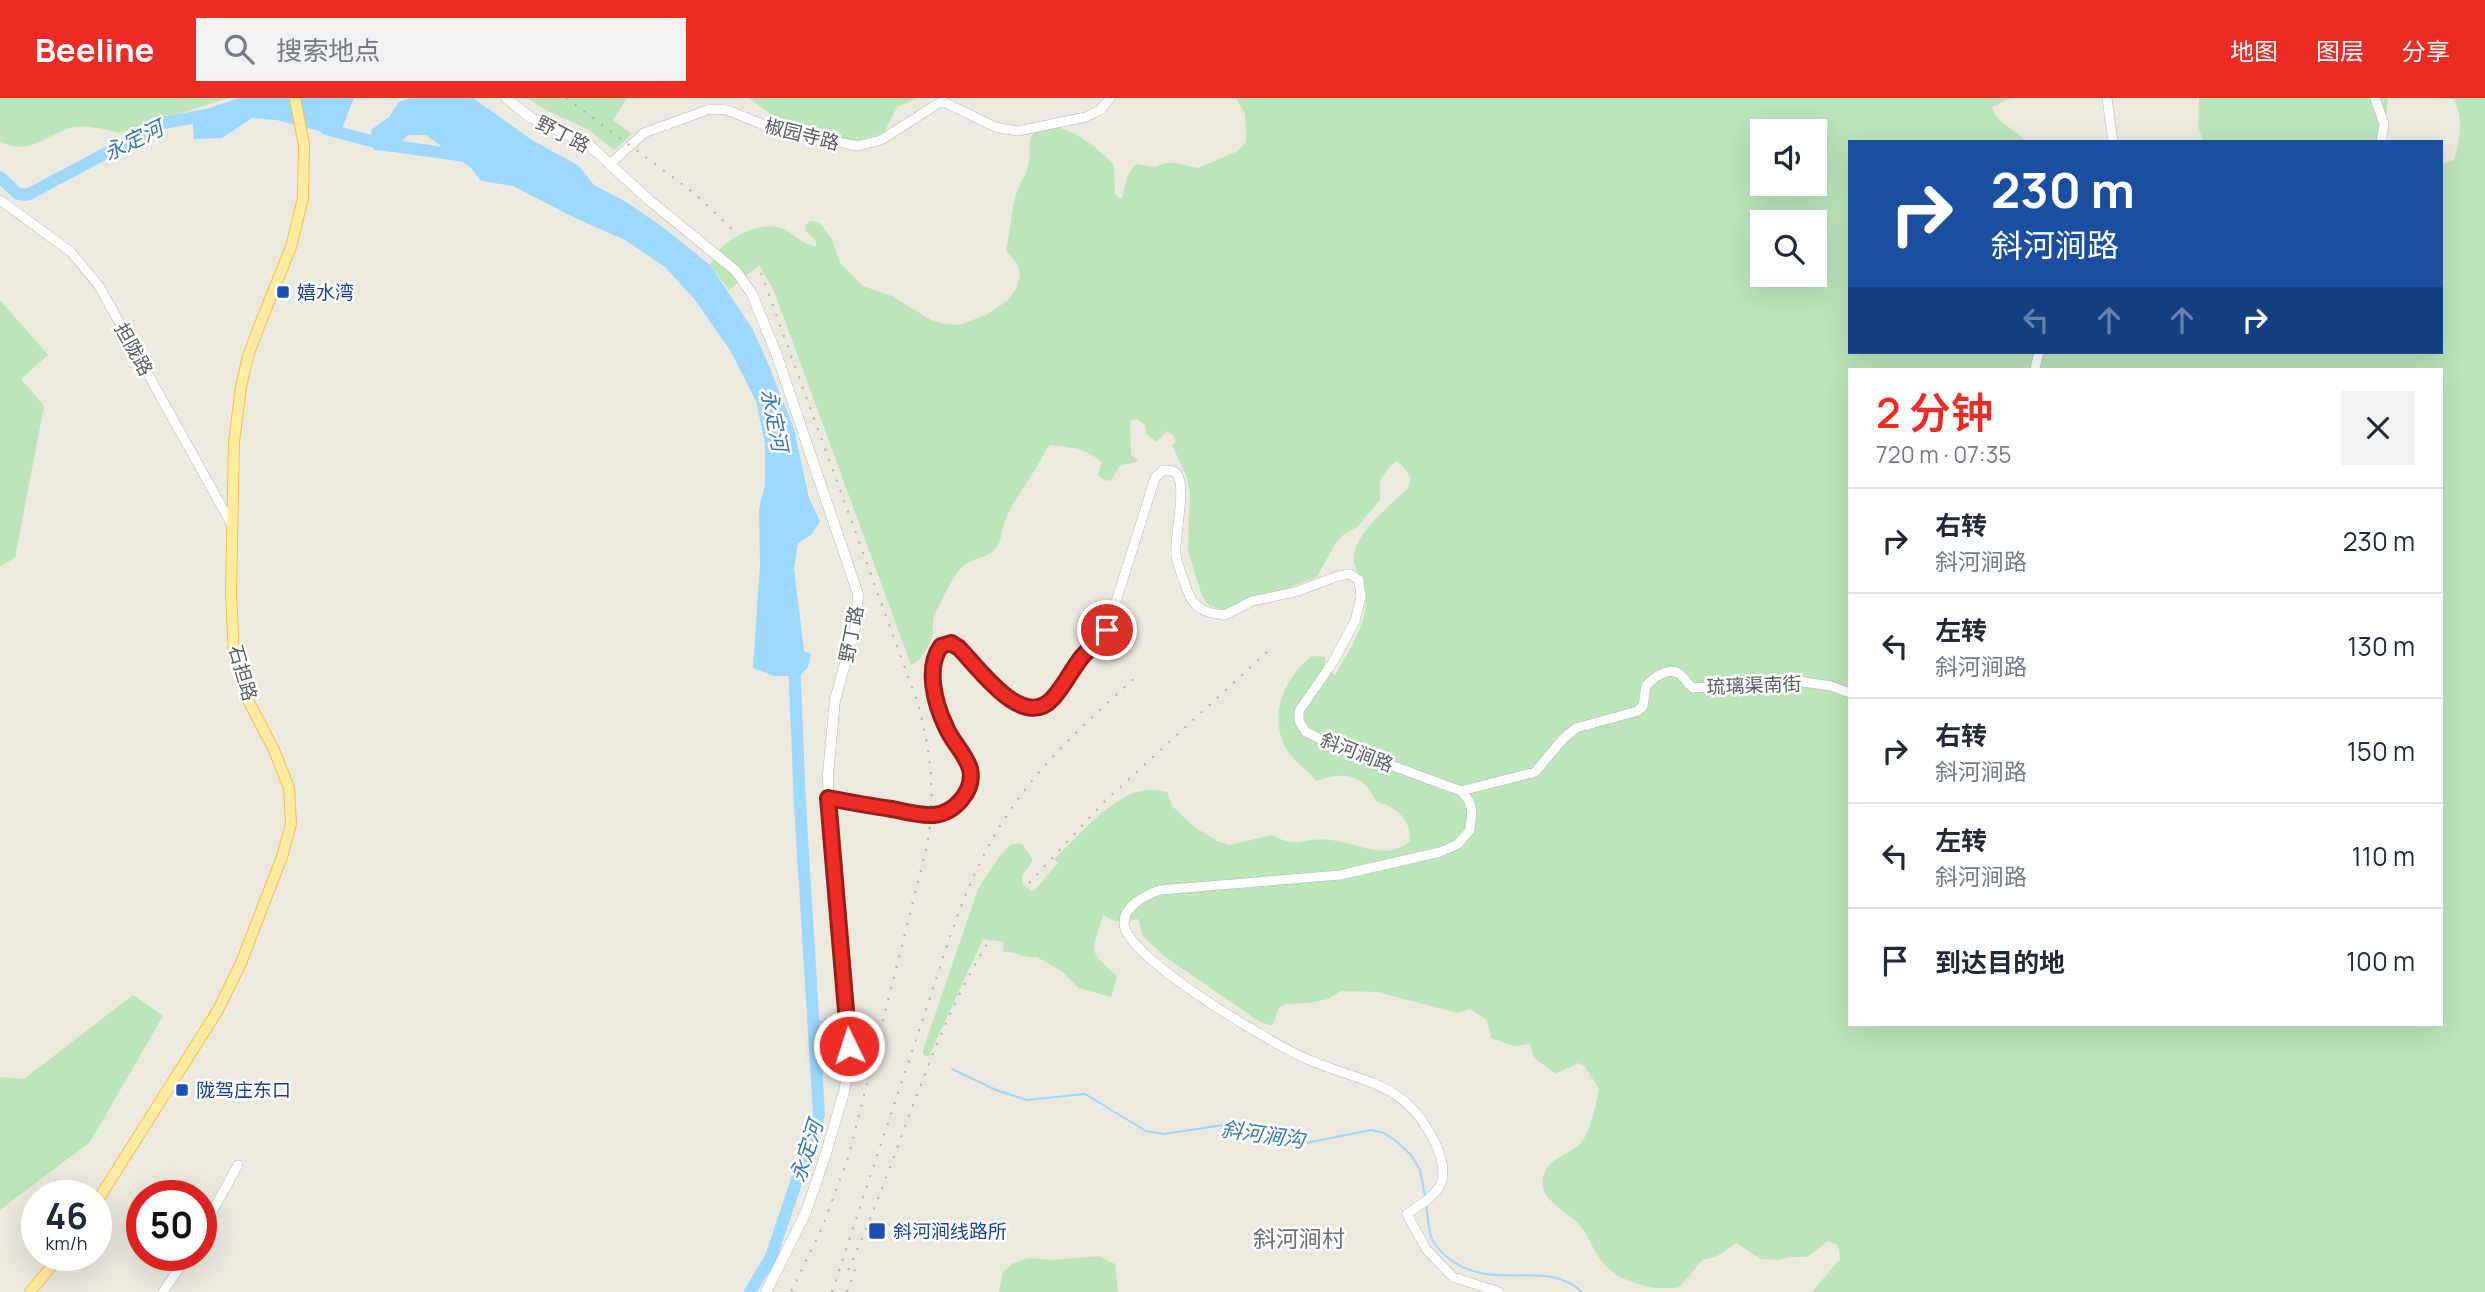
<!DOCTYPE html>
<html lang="zh">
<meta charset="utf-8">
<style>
:root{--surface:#fff;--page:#f2f2f3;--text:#1f2937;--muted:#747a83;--line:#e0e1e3;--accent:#ec2c25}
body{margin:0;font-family:Manrope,"Noto Sans SC",sans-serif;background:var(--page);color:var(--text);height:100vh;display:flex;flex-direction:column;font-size:26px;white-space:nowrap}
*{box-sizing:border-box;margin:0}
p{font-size:23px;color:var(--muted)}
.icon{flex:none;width:38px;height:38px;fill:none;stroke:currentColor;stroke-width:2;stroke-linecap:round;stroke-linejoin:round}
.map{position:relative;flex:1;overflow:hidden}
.sheet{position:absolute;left:1848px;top:270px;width:595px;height:658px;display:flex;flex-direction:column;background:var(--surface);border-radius:0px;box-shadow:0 7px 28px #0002}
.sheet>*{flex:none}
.hud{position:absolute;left:1848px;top:42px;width:595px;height:214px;border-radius:0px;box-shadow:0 7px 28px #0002;background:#1a4fa0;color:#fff;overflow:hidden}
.tools{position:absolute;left:1750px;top:21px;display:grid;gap:14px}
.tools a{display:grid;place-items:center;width:77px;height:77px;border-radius:0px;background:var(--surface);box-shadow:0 7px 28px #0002;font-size:35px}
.speed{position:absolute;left:21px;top:1082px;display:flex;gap:14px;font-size:35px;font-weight:700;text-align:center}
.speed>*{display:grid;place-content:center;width:91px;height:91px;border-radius:50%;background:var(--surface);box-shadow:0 7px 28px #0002;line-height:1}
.speed small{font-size:18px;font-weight:400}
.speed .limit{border:10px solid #d22;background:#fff;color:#111}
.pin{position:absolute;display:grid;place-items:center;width:60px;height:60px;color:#fff;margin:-30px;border:4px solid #fff;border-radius:50%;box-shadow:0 2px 7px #0007}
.me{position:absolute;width:77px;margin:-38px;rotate:356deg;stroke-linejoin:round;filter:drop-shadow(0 0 5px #0008)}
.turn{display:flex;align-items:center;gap:24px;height:147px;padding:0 28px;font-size:32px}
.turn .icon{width:91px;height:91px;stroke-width:2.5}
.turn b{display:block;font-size:49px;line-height:60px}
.lanes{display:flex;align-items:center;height:66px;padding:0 28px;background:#0003;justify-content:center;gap:35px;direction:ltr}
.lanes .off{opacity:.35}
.round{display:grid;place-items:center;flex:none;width:74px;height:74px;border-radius:0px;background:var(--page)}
.head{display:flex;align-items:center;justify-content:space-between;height:119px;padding:0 28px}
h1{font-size:42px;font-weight:600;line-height:52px;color:var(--accent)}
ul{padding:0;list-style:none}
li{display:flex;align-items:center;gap:21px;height:105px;padding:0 28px;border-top:2px solid var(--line)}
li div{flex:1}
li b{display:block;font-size:26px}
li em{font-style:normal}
header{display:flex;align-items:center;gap:42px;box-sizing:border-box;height:98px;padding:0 35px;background:var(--accent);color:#fff}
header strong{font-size:33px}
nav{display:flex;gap:38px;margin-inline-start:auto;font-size:24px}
.search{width:490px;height:63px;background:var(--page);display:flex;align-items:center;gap:18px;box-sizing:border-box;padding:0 24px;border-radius:0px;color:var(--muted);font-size:26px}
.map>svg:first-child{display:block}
.green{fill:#bce5ba;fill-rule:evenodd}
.water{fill:#9cd8ff}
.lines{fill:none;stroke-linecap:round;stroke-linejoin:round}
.stream{stroke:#9cd8ff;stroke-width:2}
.river{stroke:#9cd8ff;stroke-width:12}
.tertiary-casing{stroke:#b5b8bd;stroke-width:10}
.secondary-casing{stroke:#b3b7bd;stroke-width:11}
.primary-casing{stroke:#f4bf50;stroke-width:12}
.tertiary{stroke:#fff;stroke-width:9}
.secondary{stroke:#fff;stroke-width:10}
.primary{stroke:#ffeca1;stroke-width:10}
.rail{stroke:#b1b2b2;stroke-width:2;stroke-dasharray:2 9;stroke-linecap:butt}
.route-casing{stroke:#991d18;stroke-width:18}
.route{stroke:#ec2c25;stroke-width:12}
.transit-dot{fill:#1a4fb4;stroke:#fff;stroke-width:2.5}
.labels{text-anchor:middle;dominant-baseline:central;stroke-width:5;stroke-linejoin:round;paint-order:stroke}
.street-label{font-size:19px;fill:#585d61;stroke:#fff}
.transit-label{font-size:19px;fill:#164399;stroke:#fff;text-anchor:start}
.water-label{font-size:21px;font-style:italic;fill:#3979b2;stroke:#fff}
.quarter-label{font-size:23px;fill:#696f73;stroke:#fff}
</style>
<header>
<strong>Beeline</strong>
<div class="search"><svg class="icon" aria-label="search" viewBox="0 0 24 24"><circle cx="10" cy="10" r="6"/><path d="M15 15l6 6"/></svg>搜索地点</div>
<nav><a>地图</a><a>图层</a><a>分享</a></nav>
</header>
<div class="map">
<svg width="2485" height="1194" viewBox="0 0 2485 1194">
<rect width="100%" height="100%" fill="#ece9df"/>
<!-- green -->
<path class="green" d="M0 0H228L118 35C106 31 87 27 74 29 46 35 30 60 0 43Z
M527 0H627L613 22 632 36 614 52 587 31 548 13Z
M749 0H918L897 9 884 35 854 44 818 38 780 27 768 14Z
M1236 0H2011L1992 9C1996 25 2016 32 2027 44H1850V254H2441V66L2454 62C2460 44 2464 16 2453 1L2436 0H2485V1194H1812L1840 1161 1838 1147 1828 1143 1807 1159H1789L1780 1162 1761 1161 1736 1145C1729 1150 1722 1156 1714 1159 1710 1161 1707 1160 1703 1162 1698 1165 1687 1183 1678 1189 1655 1194 1618 1184 1603 1165 1592 1152 1589 1136 1577 1124 1564 1112 1539 1101 1543 1080 1547 1060 1568 1058 1581 1045 1589 1037 1598 1002 1599 990L1584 968 1578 965 1556 976 1534 960 1530 946 1514 948 1491 940 1487 922 1470 911 1458 915 1377 894 1341 893 1328 901 1308 905 1286 906 1279 910 1272 928 1260 924 1164 858 1143 838 1138 821C1123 824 1116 826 1103 817 1093 854 1085 851 1117 878L1111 899 1079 890 1063 874 1037 859C1025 861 1015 853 1003 854L1004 844 983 841 929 958 923 957V952L978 791 999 759 1011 746H1022L1033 762 1022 778V785L1031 793 1035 792 1058 765 1054 761C1078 739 1113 696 1145 692 1153 691 1160 693 1167 694L1172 708 1193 728 1217 743 1229 747 1272 737C1302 753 1302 738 1331 742 1358 745 1386 764 1410 743 1410 726 1404 716 1388 708 1387 707 1378 704 1378 704 1373 700 1371 694 1368 690 1353 673 1335 677 1316 683 1308 672 1297 666 1289 655 1266 621 1283 581 1312 558L1325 559V567L1335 577C1349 553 1371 521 1365 492 1363 479 1352 471 1354 457 1357 433 1392 406 1408 390L1411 381 1406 372 1397 363 1390 368 1380 382V402L1357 429 1344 436 1335 446 1317 479 1282 492 1249 499 1240 504 1231 512 1218 511 1207 506 1201 495 1188 453 1190 395 1186 377 1172 347 1176 344 1173 337 1167 333 1156 344 1146 336 1145 327 1137 321 1130 323 1131 357 1139 363 1120 368 1110 383 1104 382 1098 377 1102 364C1087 351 1068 348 1050 347 1044 353 1043 358 1039 365 1027 386 1012 403 1004 426 1001 433 1002 441 998 447 990 461 972 459 962 469 952 479 942 503 935 516 932 523 933 525 933 532 933 543 922 563 911 567L774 193 759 167 729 192 710 167C714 161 717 154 722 149 734 137 761 125 778 129 792 132 802 148 816 148V143L805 132 806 126 811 123 819 124 831 140 841 166 863 188 892 198 931 222 945 226 960 227 988 216 1008 202 1016 191 1020 178 1018 167 1006 152C1010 135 1011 116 1015 100 1018 87 1027 77 1029 64 1031 55 1026 41 1035 34 1060 16 1099 51 1114 67L1115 97 1122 101C1125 88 1126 74 1137 66L1155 69 1165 65H1175L1198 70 1238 53 1246 44V31L1245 16ZM1762 33H1815V86H1762ZM1762 124H1815V177H1762ZM1850 271H2441V926H1850Z
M2199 0H2388L2386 19 2377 44H2203L2198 27Z
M0 202 48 257 21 281 44 308 15 460 0 468Z
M133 897 163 918 90 1044 0 1112V979L24 981Z
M1099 1158 1115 1166 1118 1194H999L1003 1174 1012 1166 1028 1160 1053 1162Z"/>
<!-- water -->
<path class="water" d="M239 0H354L339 38 277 22 252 20 222 40 194 41 192 16Z
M410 0H473L532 42 579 68 594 87 626 104 660 127 710 167 752 230 767 263 794 331 809 400 820 423 812 436 798 445 794 470 804 553 811 556 808 569 800 578H774L753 570 760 467 759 411 765 387V345L756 303 730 252 695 202 665 169 625 142 575 120 513 88 481 83 471 70 426 37H409L390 53 374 52 371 32 389 19 399 4Z"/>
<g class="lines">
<!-- stream -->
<path class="stream" d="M813 921 837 930
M952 971 996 992 1027 1002 1085 996 1146 1033 1164 1036 1223 1027 1247 1038 1306 1045 1371 1032 1384 1035 1396 1043 1411 1057 1420 1072 1425 1098
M1426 1107C1428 1117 1428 1129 1431 1139 1435 1149 1444 1157 1452 1163 1499 1194 1545 1160 1582 1194"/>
<!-- river -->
<path class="river" d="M326 31 386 47 466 58
M0 79 18 96 27 97 163 25 207 17
M750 1194 771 1159 819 1016 800 707 794 561"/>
<defs>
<path id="tertiary" d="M2107 0 2113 44
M2375 0 2384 26 2381 44
M611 65 644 35 710 11 727 12 774 31 858 48 881 42 942 3 995 29 1018 33 1086 19 1100 12 1110 0
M0 102 71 154 99 188 232 427
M2035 271 2039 254
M1461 693 1535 674 1563 641 1576 630 1638 613 1643 608 1646 588C1654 579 1670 567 1681 577 1686 581 1687 586 1693 590L1797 583 1831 588 1850 595
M828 700 922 716C936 717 947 715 957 706 967 697 973 685 970 672 967 656 953 644 946 630 936 609 921 558 946 545L959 550 1005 598 1017 607 1033 611 1052 602 1081 560 1107 532 1155 380 1163 372C1168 372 1174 372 1177 376 1187 389 1174 438 1176 457 1177 465 1181 475 1184 483 1191 507 1199 515 1225 517L1252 503 1295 494 1338 478 1350 476 1359 482 1361 499 1355 523 1333 564 1299 613V623L1306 634 1357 658 1396 669 1461 693 1469 703 1472 712 1470 732 1458 746 1440 754 1340 777 1160 792C1146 797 1123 808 1124 826 1127 860 1264 940 1296 956 1356 986 1405 977 1437 1049 1453 1087 1436 1096 1407 1116L1426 1151 1453 1179 1499 1194
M201 1134 238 1067
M163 1194 188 1157"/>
<path id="secondary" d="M506 0 531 20 588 46 649 102 736 173 752 196 776 255 858 496 856 526 835 602 828 676 829 723 846 912 848 971 844 994 826 1055 806 1114 766 1194"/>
<path id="primary" d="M96 1105 218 912 241 865 282 759 291 726 289 690 274 652 248 602 234 557 231 495 234 344 241 289 248 258 260 226 291 149 303 100 304 47 295 0
M30 1194 61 1157"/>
</defs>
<!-- tertiary casing -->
<use href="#tertiary" class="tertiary-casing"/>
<!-- secondary casing -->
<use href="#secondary" class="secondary-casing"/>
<!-- primary casing -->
<use href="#primary" class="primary-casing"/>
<!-- tertiary -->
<use href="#tertiary" class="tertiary"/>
<!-- secondary -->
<use href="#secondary" class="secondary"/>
<!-- primary -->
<use href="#primary" class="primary"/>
<!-- rail -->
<path class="rail" d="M566 0 694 95 734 133
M761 175 917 603C931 652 936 697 927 748L849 1057 822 1130 791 1194
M1029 785 1104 704 1267 554
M848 1172C898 1065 925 948 987 846
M832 1194C863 1100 894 1006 926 912 948 845 967 777 1007 717 1042 663 1090 621 1137 578
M847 1194 858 1163"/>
</g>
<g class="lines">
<defs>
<path id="route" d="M849 948 828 700C849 704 871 708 892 711 905 714 921 718 934 717 955 715 975 692 970 671 966 656 952 644 946 629 935 606 925 570 941 548L951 545 959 550C979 570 1023 634 1053 600 1064 588 1071 573 1081 560 1089 550 1100 542 1107 532"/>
</defs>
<!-- route casing -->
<use href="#route" class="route-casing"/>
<!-- route -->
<use href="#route" class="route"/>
</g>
<!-- markers -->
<g class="transit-dot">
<rect x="276" y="187" width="14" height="14" rx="3.5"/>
<rect x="175" y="985" width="14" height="14" rx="3.5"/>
<rect x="868" y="1124" width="18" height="18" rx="3.5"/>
</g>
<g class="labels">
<!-- street labels -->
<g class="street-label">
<text transform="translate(563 36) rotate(27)">野丁路</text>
<text transform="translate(802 36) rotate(14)">椒园寺路</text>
<text transform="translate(134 251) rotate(61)">担陇路</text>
<text transform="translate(851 536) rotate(-79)">野丁路</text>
<text transform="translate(243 575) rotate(74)">石担路</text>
<text transform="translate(1754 587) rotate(-2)">琉璃渠南街</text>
<text transform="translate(1357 654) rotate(21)">斜河涧路</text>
</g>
<!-- transit labels -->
<g class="transit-label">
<text x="297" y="194">嬉水湾</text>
<text x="196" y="992">陇驾庄东口</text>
<text x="893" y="1133">斜河涧线路所</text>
</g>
<!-- water labels -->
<g class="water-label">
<text transform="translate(133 42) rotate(-26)">永定河</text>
<text transform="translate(775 322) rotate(79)">永定河</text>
<text transform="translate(1263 1036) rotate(8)">斜河涧沟</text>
<text transform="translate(806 1053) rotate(-72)">永定河</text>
</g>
<!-- quarter labels -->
<g class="quarter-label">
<text x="1299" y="1140">斜河涧村</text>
</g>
</g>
</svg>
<div class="tools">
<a><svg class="icon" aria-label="sound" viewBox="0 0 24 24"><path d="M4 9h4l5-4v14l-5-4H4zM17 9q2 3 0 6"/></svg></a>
<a><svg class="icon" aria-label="search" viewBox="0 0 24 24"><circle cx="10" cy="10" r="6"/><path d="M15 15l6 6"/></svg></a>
</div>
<div class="speed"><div>46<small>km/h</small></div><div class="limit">50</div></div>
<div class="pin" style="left:1107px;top:532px;background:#d93025"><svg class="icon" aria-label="arrive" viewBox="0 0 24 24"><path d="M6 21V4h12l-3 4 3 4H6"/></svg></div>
<svg class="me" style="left:849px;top:948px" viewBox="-20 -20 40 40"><circle r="17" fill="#ec2c25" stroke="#fff" stroke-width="3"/><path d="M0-11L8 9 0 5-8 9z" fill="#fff"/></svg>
<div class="hud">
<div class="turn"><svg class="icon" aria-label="right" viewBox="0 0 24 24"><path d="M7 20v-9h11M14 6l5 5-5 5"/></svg><div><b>230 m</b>斜河涧路</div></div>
<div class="lanes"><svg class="icon off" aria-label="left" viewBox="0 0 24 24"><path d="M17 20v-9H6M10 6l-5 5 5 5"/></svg><svg class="icon off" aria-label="ahead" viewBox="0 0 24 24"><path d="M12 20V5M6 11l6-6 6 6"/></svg><svg class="icon off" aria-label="ahead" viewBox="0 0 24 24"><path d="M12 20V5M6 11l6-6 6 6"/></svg><svg class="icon" aria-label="right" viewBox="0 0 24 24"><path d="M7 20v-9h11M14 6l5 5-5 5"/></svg></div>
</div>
<section class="sheet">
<div class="head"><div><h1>2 分钟</h1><p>720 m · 07:35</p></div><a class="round"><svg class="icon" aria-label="close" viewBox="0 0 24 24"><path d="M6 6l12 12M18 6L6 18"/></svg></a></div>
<ul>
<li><svg class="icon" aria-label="right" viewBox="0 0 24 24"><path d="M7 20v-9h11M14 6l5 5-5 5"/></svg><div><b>右转</b><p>斜河涧路</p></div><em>230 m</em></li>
<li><svg class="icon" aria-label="left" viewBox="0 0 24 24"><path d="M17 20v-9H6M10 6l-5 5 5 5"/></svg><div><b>左转</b><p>斜河涧路</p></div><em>130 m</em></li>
<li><svg class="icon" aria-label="right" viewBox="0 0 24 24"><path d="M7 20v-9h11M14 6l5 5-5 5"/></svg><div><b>右转</b><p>斜河涧路</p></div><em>150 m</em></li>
<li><svg class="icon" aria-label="left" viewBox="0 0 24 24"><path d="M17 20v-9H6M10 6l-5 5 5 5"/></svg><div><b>左转</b><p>斜河涧路</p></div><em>110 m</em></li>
<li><svg class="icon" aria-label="arrive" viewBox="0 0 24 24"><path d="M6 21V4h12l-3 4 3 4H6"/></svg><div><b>到达目的地</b></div><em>100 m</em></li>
</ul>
</section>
</div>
